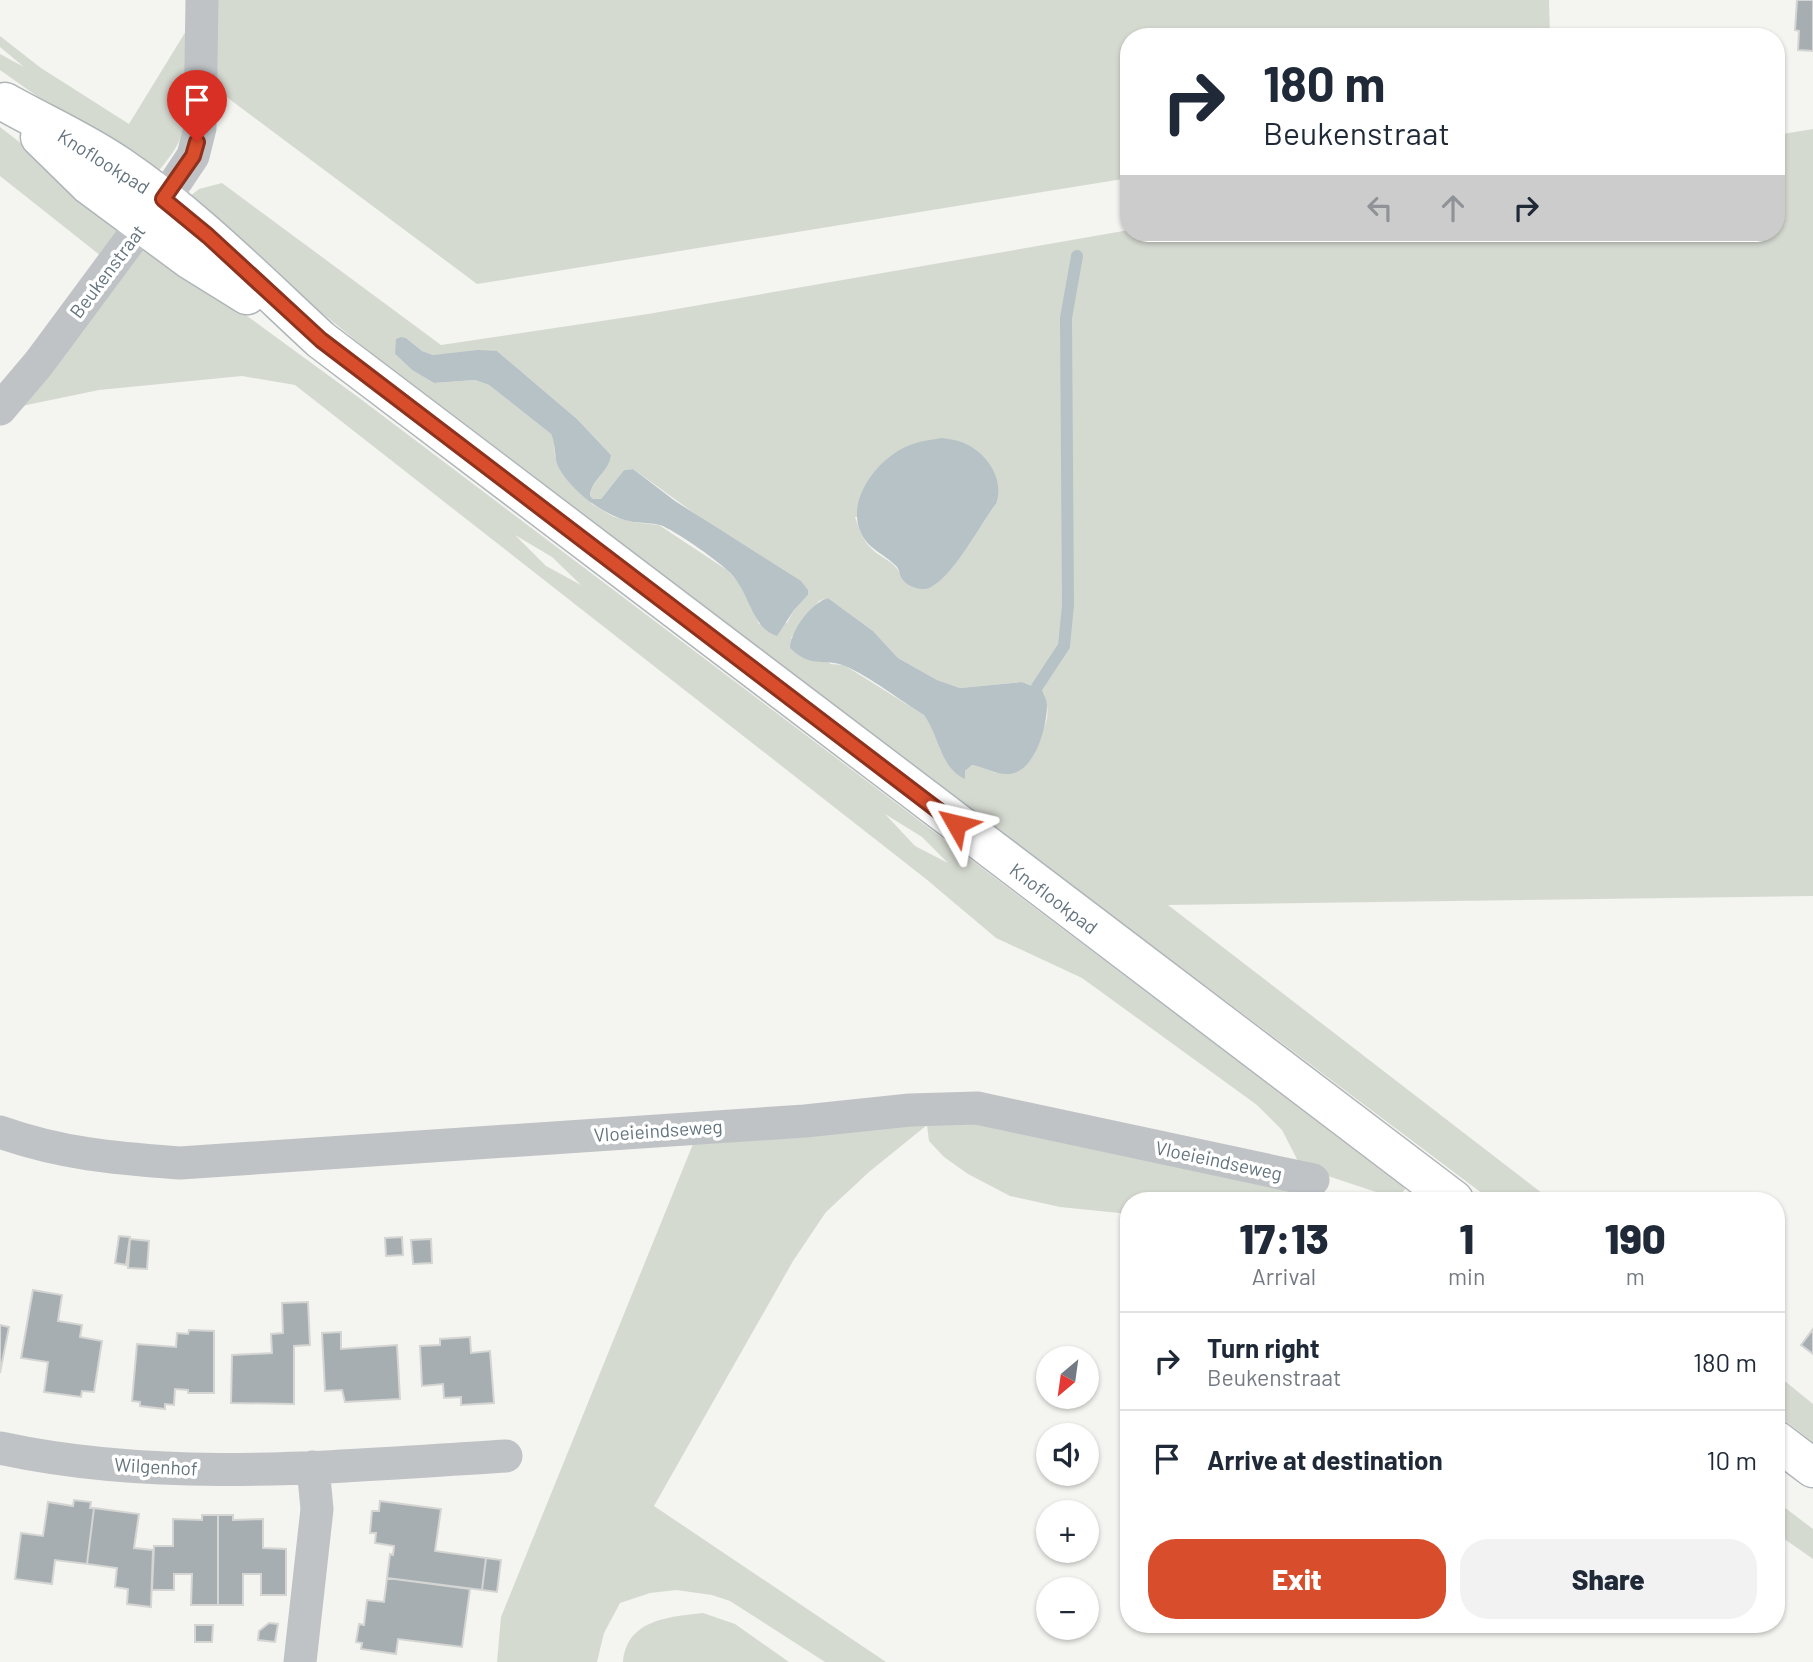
<!DOCTYPE html>
<meta charset="utf-8">
<style>
:root{--surface:#fff;--page:#f2f2f3;--text:#1f2937;--muted:#747a83;--line:#e0e1e3;--accent:#d84d2c}
body{margin:0;font-family:Barlow,sans-serif;background:var(--page);color:var(--text);height:100vh;display:flex;flex-direction:column;font-size:26px;white-space:nowrap}
*{box-sizing:border-box;margin:0}
p{font-size:23px;color:var(--muted)}
.icon{flex:none;width:38px;height:38px;fill:none;stroke:currentColor;stroke-width:2;stroke-linecap:round;stroke-linejoin:round}
.map{position:relative;flex:1;overflow:hidden}
.drawer{position:absolute;left:1120px;top:1192px;width:665px;height:441px;display:flex;flex-direction:column;background:var(--surface);border-radius:28px;box-shadow:0 2px 5px #0004}
.drawer>*{flex:none}
.guide{position:absolute;left:1120px;top:28px;width:665px;height:214px;border-radius:28px;box-shadow:0 2px 5px #0004;background:#fff;color:var(--text);overflow:hidden}
.needle{width:46px;rotate:209deg}
.buttons{position:absolute;left:1036px;top:1346px;display:grid;gap:14px}
.buttons a{display:grid;place-items:center;width:63px;height:63px;border-radius:50%;background:var(--surface);box-shadow:0 2px 5px #0004;font-size:35px}
.pin{position:absolute;display:grid;place-items:center;width:60px;height:60px;color:#fff;margin:-72px -30px;border-radius:50% 50% 50% 0;rotate:-45deg;box-shadow:0 0 7px #0007}
.pin .icon{rotate:45deg}
.me{position:absolute;width:77px;margin:-38px;rotate:307deg;stroke-linejoin:round;filter:drop-shadow(0 0 5px #0008)}
.turn{display:flex;align-items:center;gap:24px;height:147px;padding:0 28px;font-size:32px}
.turn .icon{width:91px;height:91px;stroke-width:2.5}
.turn b{display:block;font-size:49px;line-height:60px}
.lanes{display:flex;align-items:center;height:66px;padding:0 28px;background:#0003;justify-content:center;gap:35px;direction:ltr}
.lanes .off{opacity:.35}
.eta{display:flex;justify-content:space-evenly;align-items:center;height:119px;text-align:center}
.eta b{font-size:42px;font-weight:800;line-height:49px}
.button{display:flex;gap:14px;margin-top:auto;padding:14px 28px}
.button a{flex:1;height:80px;border-radius:28px;background:var(--accent);color:#fff;font-size:28px;font-weight:800;line-height:80px;text-align:center}
.button a+a{background:var(--page);color:var(--text)}
ul{padding:0;list-style:none}
li{display:flex;align-items:center;gap:21px;height:98px;padding:0 28px;border-top:2px solid var(--line)}
li div{flex:1}
li b{display:block;font-size:26px}
li em{font-style:normal}
.map>svg:first-child{display:block}
.green{fill:#d5dad1;fill-rule:evenodd}
.water{fill:#b7c2c6}
.lines{fill:none;stroke-linecap:round;stroke-linejoin:round}
.stream{stroke:#b7c2c6;stroke-width:12}
.building{fill:#a6aeb2;stroke:#d5d5d3;stroke-width:2}
.secondary-casing{stroke:#afb5b8;stroke-width:41}
.street{stroke:#bfc3c6;stroke-width:33}
.secondary{stroke:#fff;stroke-width:38}
.route-casing{stroke:#8c321d;stroke-width:18}
.route{stroke:#d84d2c;stroke-width:12}
.labels{text-anchor:middle;dominant-baseline:central;stroke-width:7;stroke-linejoin:round;paint-order:stroke}
.street-label{font-size:19px;fill:#64747f;stroke:#fff}
</style>
<div class="map">
<svg width="1813" height="1662" viewBox="0 0 1813 1662">
<rect width="100%" height="100%" fill="#f4f4f0"/>
<!-- green -->
<path class="green" d="M215 0H1549L1550 37H1129V178L477 284 216 89Z
M186 31C187 65 193 105 181 137 175 152 163 165 153 178L0 70V54L24 67 0 47V36L41 68 129 124Z
M0 127 125 224 101 256 0 176Z
M1813 129V896L1168 905 1551 1200H1491L1090 899 381 361 184 201 199 189 222 183 441 345 648 314 1129 230V233H1776V135ZM406 338 422 351 433 355 497 351 577 419 611 455C610 471 591 480 590 497L593 499H601L624 470 633 469 808 595 794 610 787 623 759 624 743 587 727 570 659 525 632 522 612 516 592 504 555 456 554 441 551 434 489 385 475 380 434 383 412 370 395 354ZM996 504 951 569 902 578C896 560 882 560 870 547 862 539 859 528 855 517ZM828 598 873 631 898 658 937 680 960 688 1022 682 1042 690C1062 731 1023 751 996 773L982 767 972 765 965 771 941 751 930 723 924 715 844 665 831 664 791 638 819 601Z
M146 242 362 400 1406 1188 1397 1199 1301 1167 1282 1130 1257 1105 1082 978 996 938 926 879 295 385 242 376 99 390 17 407ZM515 535 552 557 581 585 546 566ZM885 814 922 837 948 863 915 846Z
M928 1124H979L1079 1139 1350 1200H1129V1214L1060 1207 1010 1196 968 1174 944 1157 929 1141 927 1125 869 1172 826 1212 793 1261 654 1506 886 1662H825L730 1601 712 1595 676 1590 650 1593 620 1603 604 1633 597 1662H497L501 1617 695 1139Z
M1776 1374 1813 1404V1442L1776 1414Z
M1776 1501 1813 1529V1559L1776 1533Z
M703 1613 735 1624 789 1662H623C627 1619 669 1617 703 1613Z"/>
<!-- water -->
<path class="water" d="M401 337 406 338 422 351 433 355 478 350 497 351 577 419 611 455C610 471 591 480 590 496L593 499H601L624 470 633 469 675 501 801 581 808 590V595L794 610 777 636C751 629 750 589 727 570 714 558 676 531 660 525 652 523 642 523 633 522 606 517 575 494 560 470 553 459 557 446 551 434L489 385 475 380 434 383 412 370 395 354 396 339Z
M941 438C949 439 957 440 964 443 987 453 1005 479 996 504 979 526 954 575 931 587 922 592 908 587 902 579 899 574 900 569 895 565 883 553 868 549 861 533 845 499 879 457 910 445 920 441 931 440 941 438Z
M828 598 873 631 898 658 937 680 960 688 1022 682 1042 690C1044 695 1047 700 1047 705 1047 727 1035 772 1009 774 996 775 985 767 972 765L965 771V779C940 768 939 735 924 715 901 701 869 676 845 666 823 657 813 670 790 648 791 630 811 603 828 598Z"/>
<g class="lines">
<!-- stream -->
<path class="stream" d="M1037 687 1064 646 1068 605 1066 318 1077 256"/>
</g>
<!-- building -->
<path class="building" d="M1797 0H1813V51L1798 50 1799 31 1795 30Z
M119 1236 130 1237 126 1265 115 1263Z
M402 1237 403 1255 386 1256 385 1238Z
M130 1239 149 1241 147 1269 128 1268Z
M431 1239 432 1263 413 1264 411 1240Z
M33 1290 62 1295 58 1321 82 1325 80 1337 102 1341 94 1392 82 1391 81 1397 44 1392 48 1362 21 1358Z
M308 1302 310 1345 294 1346V1404L231 1403 232 1355 272 1353 271 1334 283 1333 282 1303Z
M0 1325 9 1327 0 1373Z
M1813 1329V1354L1801 1345Z
M189 1330 214 1331V1393H188V1390L175 1389 174 1405 165 1404V1409L140 1406V1402L132 1401 137 1344 176 1347 177 1333 188 1334Z
M341 1332V1349L397 1345 400 1399 345 1402 342 1390 325 1391 322 1333Z
M470 1337 471 1353 490 1351 494 1403 461 1405V1397L444 1398 443 1384 422 1386 420 1346 440 1345V1339Z
M74 1500 91 1502 90 1508H94L87 1564 55 1560 52 1584 15 1579 21 1533 43 1536 48 1502 73 1506Z
M380 1501 441 1509 435 1551 486 1558 482 1590 387 1578 390 1554 393 1555 394 1546 375 1543 376 1533H370L372 1511H379Z
M94 1508 139 1514 134 1548 153 1550 151 1607 127 1604 128 1589 115 1587 117 1568 87 1564Z
M202 1515H218V1605H191L192 1574H174V1590H152L154 1546H173V1519L202 1520Z
M218 1515H233V1520L263 1519V1548L286 1549V1595H261V1574H243V1605H218Z
M486 1558 501 1560 497 1592 482 1590Z
M387 1578 470 1589 462 1647 398 1639 396 1654 361 1649 362 1643 356 1642 359 1624 364 1625 367 1600 384 1602Z
M269 1623 278 1624 275 1642 258 1640 259 1631Z
M195 1625H213L212 1642H195Z"/>
<g class="lines">
<defs>
<path id="secondary" d="M5 102C42 123 83 141 118 165 192 215 255 279 321 340L1454 1200
M40 137 89 185 189 259 247 295
M1776 1440 1813 1468"/>
</defs>
<!-- secondary casing -->
<use href="#secondary" class="secondary-casing"/>
<!-- street -->
<path class="street" d="M0 409 39 363 142 224 177 180 193 156 200 128 202 0
M0 1132C62 1154 115 1158 180 1163L805 1121 910 1110 977 1108 1313 1180
M0 1448C166 1484 338 1466 506 1456
M300 1662 317 1509 313 1467"/>
<!-- secondary -->
<use href="#secondary" class="secondary"/>
</g>
<g class="lines">
<defs>
<path id="route" d="M197 142 193 156 163 199 208 236 321 340 956 824"/>
</defs>
<!-- route casing -->
<use href="#route" class="route-casing"/>
<!-- route -->
<use href="#route" class="route"/>
</g>
<g class="labels">
<!-- street labels -->
<g class="street-label">
<text transform="translate(104 161) rotate(32)">Knoflookpad</text>
<text transform="translate(107 271) rotate(-53)">Beukenstraat</text>
<text transform="translate(1054 898) rotate(37)">Knoflookpad</text>
<text transform="translate(658 1130) rotate(-4)">Vloeieindseweg</text>
<text transform="translate(1219 1160) rotate(12)">Vloeieindseweg</text>
<text transform="translate(156 1466) rotate(3)">Wilgenhof</text>
</g>
</g>
</svg>
<div class="buttons">
<a><svg class="needle" viewBox="-14 -14 28 28"><path d="M0-13l5 13h-10z" fill="#e53935"/><path d="M0 13l5-13h-10z" fill="#747a83"/></svg></a>
<a><svg class="icon" aria-label="sound" viewBox="0 0 24 24"><path d="M4 9h4l5-4v14l-5-4H4zM17 9q2 3 0 6"/></svg></a>
<a>+</a>
<a>−</a>
</div>
<div class="pin" style="left:197px;top:142px;background:#d93025"><svg class="icon" aria-label="arrive" viewBox="0 0 24 24"><path d="M6 21V4h12l-3 4 3 4H6"/></svg></div>
<svg class="me" style="left:956px;top:824px" viewBox="-20 -20 40 40"><path d="M0-17L14 15 0 8-14 15z" fill="#d84d2c" stroke="#fff" stroke-width="4"/></svg>
<div class="guide">
<div class="turn"><svg class="icon" aria-label="right" viewBox="0 0 24 24"><path d="M7 20v-9h11M14 6l5 5-5 5"/></svg><div><b>180 m</b>Beukenstraat</div></div>
<div class="lanes"><svg class="icon off" aria-label="left" viewBox="0 0 24 24"><path d="M17 20v-9H6M10 6l-5 5 5 5"/></svg><svg class="icon off" aria-label="ahead" viewBox="0 0 24 24"><path d="M12 20V5M6 11l6-6 6 6"/></svg><svg class="icon" aria-label="right" viewBox="0 0 24 24"><path d="M7 20v-9h11M14 6l5 5-5 5"/></svg></div>
</div>
<section class="drawer">
<div class="eta">
<div><b>17:13</b><p>Arrival</p></div>
<div><b>1</b><p>min</p></div>
<div><b>190</b><p>m</p></div>
</div>
<ul>
<li><svg class="icon" aria-label="right" viewBox="0 0 24 24"><path d="M7 20v-9h11M14 6l5 5-5 5"/></svg><div><b>Turn right</b><p>Beukenstraat</p></div><em>180 m</em></li>
<li><svg class="icon" aria-label="arrive" viewBox="0 0 24 24"><path d="M6 21V4h12l-3 4 3 4H6"/></svg><div><b>Arrive at destination</b></div><em>10 m</em></li>
</ul>
<div class="button"><a>Exit</a><a>Share</a></div>
</section>
</div>
